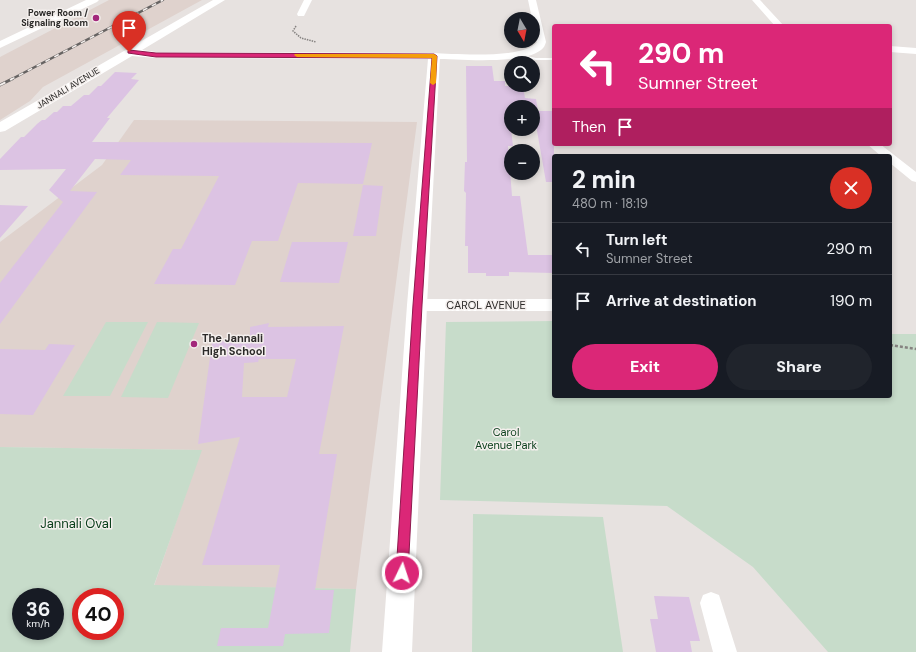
<!DOCTYPE html>
<meta charset="utf-8">
<style>
:root{--surface:#171b24;--page:#20242c;--text:#f1f3f6;--muted:#9ea1a6;--line:#363941;--accent:#db2777}
body{margin:0;font-family:"DM Sans",sans-serif;background:var(--page);color:var(--text);height:100vh;display:flex;flex-direction:column;font-size:15px;white-space:nowrap}
*{box-sizing:border-box;margin:0}
p{font-size:13px;color:var(--muted)}
.icon{flex:none;width:22px;height:22px;fill:none;stroke:currentColor;stroke-width:2;stroke-linecap:round;stroke-linejoin:round}
.map{position:relative;flex:1;overflow:hidden}
.drawer{position:absolute;left:552px;top:154px;width:340px;height:244px;display:flex;flex-direction:column;background:var(--surface);border-radius:4px;box-shadow:0 2px 6px #0003}
.drawer>*{flex:none}
.banner{position:absolute;left:552px;top:24px;width:340px;height:122px;border-radius:4px;box-shadow:0 2px 6px #0003;background:#db2777;color:#fff;overflow:hidden}
.needle{width:26px;rotate:170deg}
.controls{position:absolute;left:504px;top:12px;display:grid;gap:8px}
.controls a{display:grid;place-items:center;width:36px;height:36px;border-radius:50%;background:var(--surface);box-shadow:0 2px 6px #0003;font-size:20px}
.speed{position:absolute;left:12px;top:588px;display:flex;gap:8px;font-size:20px;font-weight:700;text-align:center}
.speed>*{display:grid;place-content:center;width:52px;height:52px;border-radius:50%;background:var(--surface);box-shadow:0 2px 6px #0003;line-height:1}
.speed small{font-size:10px;font-weight:400}
.speed .limit{border:6px solid #d22;background:#fff;color:#111}
.pin{position:absolute;display:grid;place-items:center;width:34px;height:34px;color:#fff;margin:-41px -17px;border-radius:50% 50% 50% 0;rotate:-45deg;box-shadow:0 0 4px #0007}
.pin .icon{rotate:45deg}
.me{position:absolute;width:44px;margin:-22px;rotate:4deg;stroke-linejoin:round;filter:drop-shadow(0 0 3px #0008)}
.turn{display:flex;align-items:center;gap:14px;height:84px;padding:0 20px;font-size:18px}
.turn .icon{width:52px;height:52px;stroke-width:2.5}
.turn b{display:block;font-size:28px;line-height:34px}
.then{display:flex;align-items:center;height:38px;padding:0 20px;background:#0003;gap:8px;font-size:15px}
.round{display:grid;place-items:center;flex:none;width:42px;height:42px;border-radius:21px;background:var(--page)}
.summary{display:flex;align-items:center;justify-content:space-between;height:68px;padding:0 20px}
h1{font-size:24px;font-weight:800;line-height:30px}
.action{display:flex;gap:8px;margin-top:auto;padding:8px 20px}
.action a{flex:1;height:46px;border-radius:24px;background:var(--accent);color:#fff;font-size:16px;font-weight:800;line-height:46px;text-align:center}
.action a+a{background:var(--page);color:var(--text)}
ul{padding:0;list-style:none}
li{display:flex;align-items:center;gap:12px;height:52px;padding:0 20px;border-top:1px solid var(--line)}
li div{flex:1}
li b{display:block;font-size:15px}
li em{font-style:normal}
.map>svg:first-child{display:block}
.built{fill:#dfd2cd}
.green{fill:#c7dcca;fill-rule:evenodd}
.building{fill:#dcc3e3;fill-rule:evenodd}
.lines{fill:none;stroke-linecap:round;stroke-linejoin:round}
.path-far1{stroke:#858280;stroke-width:1.5;stroke-dasharray:1.5 1;stroke-linecap:butt}
.path{stroke:#858280;stroke-width:2.5;stroke-dasharray:3 2;stroke-linecap:butt}
.service{fill:#fff;fill-rule:evenodd}
.minor{fill:#fff;fill-rule:evenodd}
.tertiary{fill:#fff;fill-rule:evenodd}
.rail-far1-casing{stroke:#666362;stroke-width:2.5}
.rail-casing{stroke:#666362;stroke-width:3}
.rail-far1{stroke:#f4efed;stroke-width:1.5;stroke-dasharray:5;stroke-linecap:butt}
.rail{stroke:#f4efed;stroke-width:2;stroke-dasharray:6;stroke-linecap:butt}
.route{fill:#db2777;stroke:#8e194d}
.slow{fill:#f59e0b}
.poi-dot{fill:#a3277b;stroke:#f4efed;stroke-width:1.5}
.labels{text-anchor:middle;dominant-baseline:central;stroke-width:3;stroke-linejoin:round;paint-order:stroke}
.far-poi-label{font-size:9px;font-weight:bold;fill:#2c2a29;stroke:#f4efed;text-anchor:end}
.far-street-label{font-size:9px;fill:#2c2a29;stroke:#f4efed}
.street-label{font-size:11px;fill:#2c2a29;stroke:#f4efed}
.poi-label{font-size:11px;font-weight:bold;fill:#2c2a29;stroke:#f4efed;text-anchor:start}
.park-label{font-size:11px;fill:#0c401d;stroke:#f4efed}
.near-park-label{font-size:13px;fill:#0c401d;stroke:#f4efed}
</style>
<div class="map">
<svg width="916" height="652" viewBox="0 0 916 652">
<rect width="100%" height="100%" fill="#e7e2e0"/>
<!-- built -->
<path class="built" d="M109 0H202L43 87 30 101 0 120V57Z
M134 120 417 122 356 589 154 586 201 450 0 447V242L102 165Z"/>
<!-- green -->
<path class="green" d="M554 321V396H890V334H916V652H828L753 567 667 506 440 500 446 322Z
M106 322H148L110 396H63Z
M157 322 199 323 168 398 121 397Z
M0 447 202 450 154 585 356 589 350 652H0ZM21 597H55V631H21ZM81 597H115V631H81Z
M473 514 603 517 623 652H472Z"/>
<!-- building -->
<path class="building" d="M466 66H492L494 81H505V86H523L525 98 536 99 538 111H554V182H546L536 125 533 126V107H511V129H513H511L513 146H508L512 196H520L528 255H554V273L509 272V276H486V273H468V246H465L466 193 464 191 465 162H467Z
M115 72 137 73 131 79 139 80 107 118H110L92 142 372 143 363 184 298 183 278 241H252L235 285 154 284 173 249H181L219 176 120 175 131 160 95 159 70 191 97 192 0 324V283L63 202 49 190 66 169 0 170V159L21 137H24L37 124 42 120H45L54 112H57L63 106H71L84 95H89L98 86H101Z
M363 185 383 186 376 236H353Z
M0 205 28 206 0 238Z
M292 242H348L339 283 280 282Z
M269 323 268 327 344 326 319 454H337L315 590H334L329 633 285 634 283 646H217L221 628H268L280 565H202L240 437 198 444 212 343 250 337V327ZM259 359H296L287 397H242L244 363 258 362Z
M49 344 75 345 33 415 0 414V349L45 350Z
M654 596 689 597 700 641H690L692 652H656L650 619H658Z"/>
<g class="lines">
<!-- path-far1 -->
<path class="path-far1" d="M296 26 293 31 301 38 316 42"/>
<!-- path -->
<path class="path" d="M890 345 916 349"/>
<!-- service -->
<path class="service" d="M519 54 536 58H554V60H536L517 56V55Z"/>
<!-- minor -->
<path class="minor" d="M304 0H312L304 16H298L297 14Z
M528 0H536L546 42C545 45 544 48 541 50 522 65 459 59 434 59L429 56 434 53C455 54 526 59 537 42Z
M752 0H760L784 26H775Z
M890 46 916 48V54L890 52Z
M867 144H880L916 172V182L912 181 890 163V156H881Z
M417 299H554V311H417L412 309 409 305 412 301Z
M711 592 719 595 737 652H713L700 603 703 595Z"/>
<!-- tertiary -->
<path class="tertiary" d="M86 0H99L97 2 0 48V41Z
M213 0H225L142 50 156 52 434 53 438 54 440 56 427 305 412 652H382L407 305 428 59 156 58 132 56 5 131 0 132V122Z"/>
<defs>
<path id="rail-far1" d="M10 80 163 0"/>
<path id="rail" d="M0 85 12 79"/>
</defs>
<!-- rail-far1 casing -->
<use href="#rail-far1" class="rail-far1-casing"/>
<!-- rail casing -->
<use href="#rail" class="rail-casing"/>
<!-- rail-far1 -->
<use href="#rail-far1" class="rail-far1"/>
<!-- rail -->
<use href="#rail" class="rail"/>
</g>
<!-- route -->
<path class="route" d="M129 50 156 53 434 54 437 56 422 305 408 573 406 578 402 579 397 578 396 573 413 305 432 58 156 57 128 53V51Z"/>
<!-- slow -->
<path class="slow" d="M295 54H434L437 56 436 83 433 85 430 83 432 58 297 57 294 55Z"/>
<!-- markers -->
<g class="poi-dot">
<circle cx="96" cy="18" r="4"/>
<circle cx="194" cy="344" r="4"/>
</g>
<g class="labels">
<!-- far-poi labels -->
<g class="far-poi-label">
<text x="88" y="13">Power Room /<tspan x="88" dy="10">Signaling Room</tspan></text>
</g>
<!-- far-street labels -->
<g class="far-street-label">
<text transform="translate(68 88) rotate(-31)">JANNALI AVENUE</text>
</g>
<!-- street labels -->
<g class="street-label">
<text x="486" y="305">CAROL AVENUE</text>
</g>
<!-- poi labels -->
<g class="poi-label">
<text x="202" y="338">The Jannali<tspan x="202" dy="13">High School</tspan></text>
</g>
<!-- park labels -->
<g class="park-label">
<text x="506" y="432">Carol<tspan x="506" dy="13">Avenue Park</tspan></text>
</g>
<!-- near-park labels -->
<g class="near-park-label">
<text x="76" y="523">Jannali Oval</text>
</g>
</g>
</svg>
<div class="controls">
<a><svg class="needle" viewBox="-14 -14 28 28"><path d="M0-13l5 13h-10z" fill="#e53935"/><path d="M0 13l5-13h-10z" fill="#9ea1a6"/></svg></a>
<a><svg class="icon" aria-label="search" viewBox="0 0 24 24"><circle cx="10" cy="10" r="6"/><path d="M15 15l6 6"/></svg></a>
<a>+</a>
<a>−</a>
</div>
<div class="speed"><div>36<small>km/h</small></div><div class="limit">40</div></div>
<div class="pin" style="left:129px;top:52px;background:#d93025"><svg class="icon" aria-label="arrive" viewBox="0 0 24 24"><path d="M6 21V4h12l-3 4 3 4H6"/></svg></div>
<svg class="me" style="left:402px;top:573px" viewBox="-20 -20 40 40"><circle r="17" fill="#db2777" stroke="#fff" stroke-width="3"/><path d="M0-11L8 9 0 5-8 9z" fill="#fff"/></svg>
<div class="banner">
<div class="turn"><svg class="icon" aria-label="left" viewBox="0 0 24 24"><path d="M17 20v-9H6M10 6l-5 5 5 5"/></svg><div><b>290 m</b>Sumner Street</div></div>
<div class="then">Then<svg class="icon" aria-label="arrive" viewBox="0 0 24 24"><path d="M6 21V4h12l-3 4 3 4H6"/></svg></div>
</div>
<section class="drawer">
<div class="summary"><div><h1>2 min</h1><p>480 m · 18:19</p></div><a class="round" style="background:#d93025;color:#fff"><svg class="icon" aria-label="close" viewBox="0 0 24 24"><path d="M6 6l12 12M18 6L6 18"/></svg></a></div>
<ul>
<li><svg class="icon" aria-label="left" viewBox="0 0 24 24"><path d="M17 20v-9H6M10 6l-5 5 5 5"/></svg><div><b>Turn left</b><p>Sumner Street</p></div><em>290 m</em></li>
<li><svg class="icon" aria-label="arrive" viewBox="0 0 24 24"><path d="M6 21V4h12l-3 4 3 4H6"/></svg><div><b>Arrive at destination</b></div><em>190 m</em></li>
</ul>
<div class="action"><a>Exit</a><a>Share</a></div>
</section>
</div>
